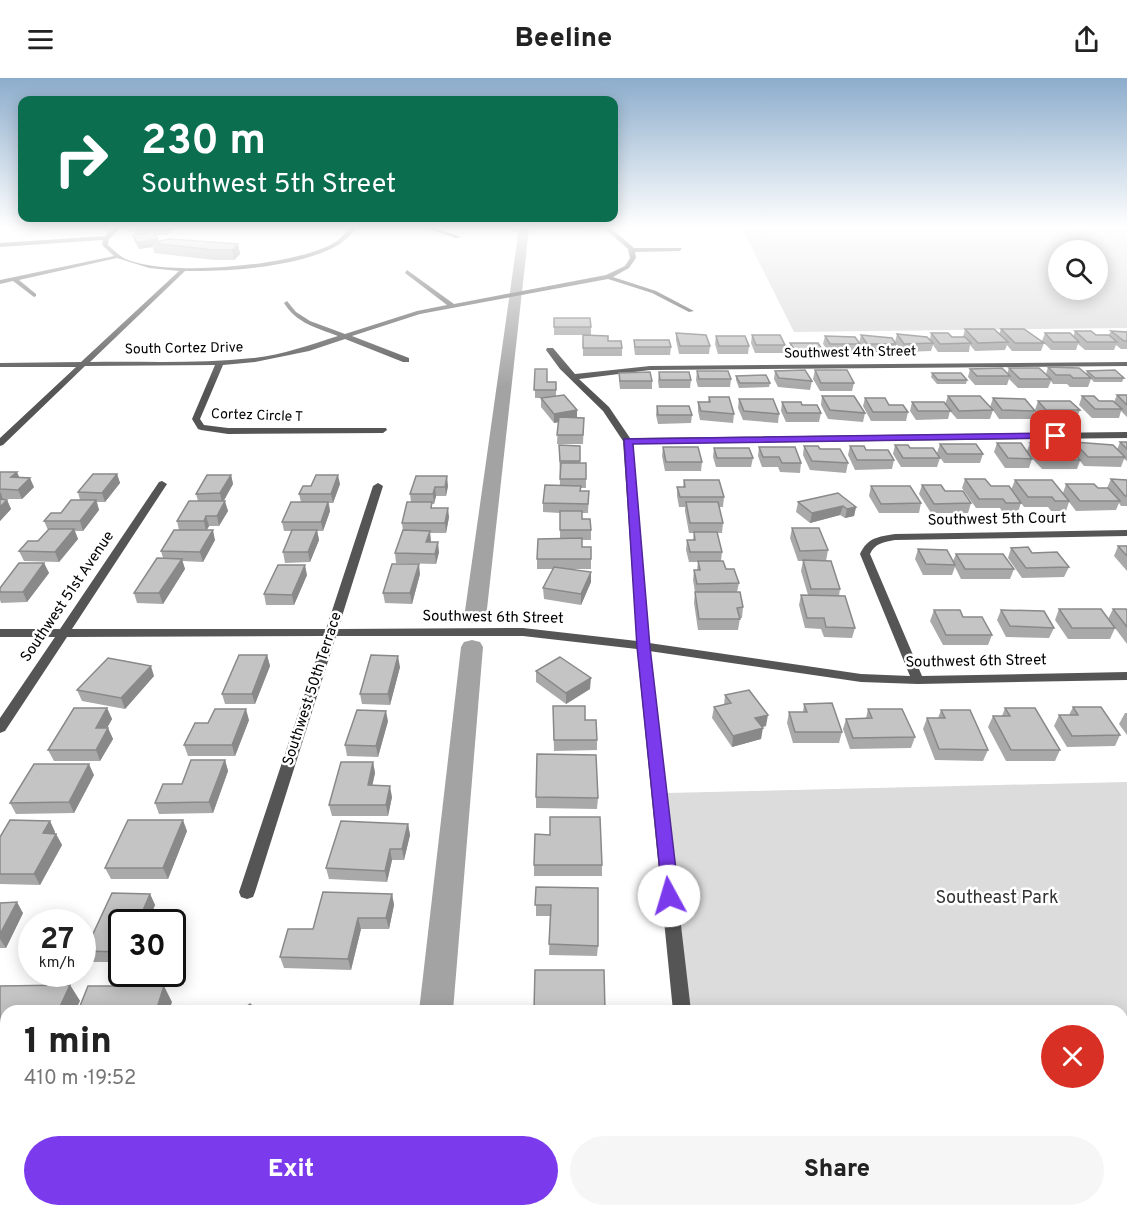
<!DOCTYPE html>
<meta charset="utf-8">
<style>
:root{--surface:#fff;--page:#f6f6f6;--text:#222;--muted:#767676;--accent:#7c3aed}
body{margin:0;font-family:Overpass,sans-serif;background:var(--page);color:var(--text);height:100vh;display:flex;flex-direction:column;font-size:22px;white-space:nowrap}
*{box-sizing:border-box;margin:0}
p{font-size:20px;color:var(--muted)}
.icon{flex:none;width:33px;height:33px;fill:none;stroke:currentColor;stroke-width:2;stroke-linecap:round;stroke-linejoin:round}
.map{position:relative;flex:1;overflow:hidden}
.details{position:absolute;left:0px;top:927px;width:1128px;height:212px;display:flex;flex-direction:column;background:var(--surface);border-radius:18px 18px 0 0;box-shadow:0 3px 15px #0003}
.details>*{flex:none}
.hud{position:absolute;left:18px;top:18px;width:600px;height:126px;border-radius:12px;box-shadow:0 3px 15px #0003;background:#0b6e4f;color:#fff;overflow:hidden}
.controls{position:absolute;left:1048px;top:162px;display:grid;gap:12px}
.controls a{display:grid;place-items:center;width:60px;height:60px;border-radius:50%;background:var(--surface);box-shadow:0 3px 15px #0003;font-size:30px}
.speed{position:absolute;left:18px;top:831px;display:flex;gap:12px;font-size:30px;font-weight:700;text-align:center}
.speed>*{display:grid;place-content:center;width:78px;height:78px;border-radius:50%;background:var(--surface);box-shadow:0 3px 15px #0003;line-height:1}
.speed small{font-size:15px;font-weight:400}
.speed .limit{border:3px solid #111;border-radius:9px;background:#fff;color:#111}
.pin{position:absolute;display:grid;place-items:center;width:51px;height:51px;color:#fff;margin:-26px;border-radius:12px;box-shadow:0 3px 9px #0006}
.me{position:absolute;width:66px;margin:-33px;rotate:354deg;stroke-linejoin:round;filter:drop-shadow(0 0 4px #0008)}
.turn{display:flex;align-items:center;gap:21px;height:126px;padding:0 24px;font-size:27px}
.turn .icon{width:78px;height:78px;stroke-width:2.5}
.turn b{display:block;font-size:42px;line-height:51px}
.round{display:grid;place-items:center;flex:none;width:63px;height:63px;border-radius:32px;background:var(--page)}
.overview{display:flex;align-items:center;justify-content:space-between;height:102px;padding:0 24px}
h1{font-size:36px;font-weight:800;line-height:45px}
.button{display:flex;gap:12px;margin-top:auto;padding:12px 24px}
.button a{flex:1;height:69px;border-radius:36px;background:var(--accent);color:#fff;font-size:24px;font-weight:800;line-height:69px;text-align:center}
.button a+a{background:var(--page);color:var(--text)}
header{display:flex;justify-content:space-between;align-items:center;height:78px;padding:0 24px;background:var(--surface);font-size:27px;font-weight:800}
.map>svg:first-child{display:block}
.green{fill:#dcdcdc;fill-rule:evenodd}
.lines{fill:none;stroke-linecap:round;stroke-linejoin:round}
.canal{fill:#a3a3a3;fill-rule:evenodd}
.minor{fill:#555;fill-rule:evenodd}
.wall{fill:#a9a9a9}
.shaded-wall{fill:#898989}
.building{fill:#c4c4c4;stroke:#898989;stroke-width:1.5}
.route{fill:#7c3aed;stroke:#51269a;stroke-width:1.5}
.labels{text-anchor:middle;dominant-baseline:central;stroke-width:5;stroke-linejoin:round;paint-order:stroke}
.far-street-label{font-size:14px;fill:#000;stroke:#fff}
.street-label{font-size:15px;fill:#000;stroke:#fff}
.near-park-label{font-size:18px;fill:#333;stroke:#fff}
</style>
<header><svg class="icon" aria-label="menu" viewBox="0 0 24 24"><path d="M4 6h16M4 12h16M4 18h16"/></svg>Beeline<svg class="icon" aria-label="share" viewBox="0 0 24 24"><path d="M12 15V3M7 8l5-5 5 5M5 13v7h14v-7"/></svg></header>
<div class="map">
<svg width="1127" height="1138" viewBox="0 0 1127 1138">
<rect width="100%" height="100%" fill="#fff"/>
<!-- green -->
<path class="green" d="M742 150H1127V250L794 254ZM1059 172H1098V212H1059Z
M1127 704V1138H712V1133L1122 1132V933H690L666 715Z"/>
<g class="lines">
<!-- canal -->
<path class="canal" d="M519 150H529L486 540 483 545H467L464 540Z
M472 562 480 564 483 569 453 933H419L461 569 464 564Z
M397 1132H437L436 1138H396Z"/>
<!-- minor -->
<path class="minor" d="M114 150H121L109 161 108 167C112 170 117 176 122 179 160 201 301 188 337 163 342 159 346 154 351 150H357C352 155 346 162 340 166 301 189 229 194 185 193L90 284C144 283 199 286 253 280 282 277 310 267 338 258 317 250 296 245 284 225L287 223 296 234 310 243 345 256 417 233 447 227 405 195 407 192 454 226 606 197 625 188 630 180 628 171 604 150H611L634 170H682L680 173 635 174 636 180 629 190 613 199 656 213 694 233 689 234 652 215 608 201 420 236 352 258 409 280V284H403L345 261 309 273 255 284 223 287 200 341 204 347 228 350H386L387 352 383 355 228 356 201 352 198 351 192 341 215 287 85 288 3 367 0 368V360L76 289H0V285L81 284 179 193 149 190 117 180 19 202 36 216V218L34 219 13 203 0 206V202L114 178 102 167 103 162 0 169V165L105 158Z
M425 150H434L461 159 456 160Z
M547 270H553L575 296 650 288 1127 284V288L650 292 579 301 609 329 630 360 1127 354V360L632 366 649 565 861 596 910 598 860 476C868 459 878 459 895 456L1127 452V458L895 462C884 464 875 465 870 476L922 598 1127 594V602L918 606 861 604 649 573 691 933H673L637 571 523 558H336L255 814 253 819 247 821 241 819 239 814 324 558 67 559 5 653 0 655V640L55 559H0V551H60L159 404 162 403 167 406 72 551H326L373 408 378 405 383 408 338 551 523 550 637 563 623 363 603 333 560 291 546 272Z
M0 1083H6V1103H0Z
M101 1132H122V1138H102Z
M692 1132H713V1138H693Z"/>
</g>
<!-- wall -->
<path class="wall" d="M134 150H176L166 157H154L158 161V163L238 166 240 176 234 182H214L154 175 153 169 139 171 134 163 133 157 135 156Z
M554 240 591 249V257H554Z
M965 251 999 256 1001 251 1042 263 1045 255 1073 259 1075 253 1096 257H1109L1111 253 1127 254V271H1121L1116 267 1114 272H1085L1078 266 1076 272H1051L1044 265 1041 273H1012L1007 267 1005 272 975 273 970 267 969 274H938L933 267 931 273 903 274 895 264 896 266 895 274H865L859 265 861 257 895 264 897 256 930 261 931 255 952 259H963Z
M676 255 710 268 709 276H679L676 262Z
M583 257 608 263 622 270V278H583Z
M752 257 785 267 784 275H755L751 265Z
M716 258 749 268 748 276H718L715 266Z
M825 258 860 266 858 274H829L823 266Z
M634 262 671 269 670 277H635L634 270Z
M790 265 822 271 821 275H793L790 269Z
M1048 289 1086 296 1087 293 1124 300 1122 304H1094L1091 301 1088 309H1070L1067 306H1053L1051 303 1048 310H1018L1009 301 1007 307H975L968 299 970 291 1007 296 1009 290 1046 296Z
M535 291 547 304H556V318L577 340H584L583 366H557L558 344 554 345 541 329V320H535Z
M815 292 854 305 852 313H820L813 301Z
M697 293 731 301 730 309H698L696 302Z
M775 293 812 303 810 312 778 309 774 301Z
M659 294 691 302 690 310H659L658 303Z
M619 295 652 303V311H620L619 303Z
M932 295 967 302 966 306H937L931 299Z
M736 298 770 305 769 309 739 310 736 302Z
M1117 317H1127V339L1121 333 1119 340H1092L1079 327 1082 318 1099 323 1114 324Z
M822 318 865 335 863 344 828 341 821 327Z
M948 318 990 329 993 320 1035 332 1038 323 1080 332 1076 341H1043L1035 333 1032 341H999L993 332 990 341H957L950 333 948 341 916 342 910 333 912 324 945 326Z
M709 319 734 336 733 345 700 342 698 333V324H708Z
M865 320 889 327 908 334 906 343H871L863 328Z
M739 321 779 336 778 345 743 342 738 330Z
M782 324 802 327 821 335 819 344H786L781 333Z
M657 328 692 337 691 345 658 346 656 337Z
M1074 364 1117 372 1120 364H1127V383L1124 381 1121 389 1084 388 1080 383 1077 391H1042L1030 378 1032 381 1029 390H1005L994 374 997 365 1027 373 1030 365 1071 372Z
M940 366 983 376 980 385H944L937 375Z
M559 367 580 368V385H586V410H581L580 413H589L588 435H582V441L591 452V462H582V469L591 481V491H570L591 504 581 527 544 521 543 510 553 491H537V481L560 461V435L543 434V425L560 408Z
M895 367 910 370 940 380 937 389H901L893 376Z
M804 368 820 371 848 385 846 395 810 392 803 377Z
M850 368 866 372 894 382 892 391 855 392 848 377Z
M663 369 702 384 701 393H665L662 378Z
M759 369 801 385 800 395 780 394 778 389H762L758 378Z
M714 370 753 380 751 389H716L713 379Z
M0 394 19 400 34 409 22 421H3L7 422 11 431 0 443Z
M117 396 120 405 105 424H97L99 432 83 453H75L78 461 59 484 24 483 19 473 38 463 48 452 44 443 61 435 80 422 78 414Z
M231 397 233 406 224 423 228 433 219 448H209L207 452 215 462 203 484 182 483 185 491 163 526 137 525 134 515 163 480 161 473 179 452 177 443 198 423 196 416Z
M416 398 448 408 446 418H436L434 426H432V430L449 439 446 455H430V464L439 474 436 486 396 485 395 475 403 453 402 445 411 424 410 416Z
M965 401 991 408 1011 412 1015 402 1063 415 1066 406 1098 410H1107L1111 401 1127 402V428H1121L1119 425 1116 432 1076 433 1069 424 1066 433H1051L1048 429H1024L1021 425 1018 434 1003 435 1000 430H976L962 410Z
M684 402 724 419 723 429H719L723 445 722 455H717L722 474 721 483 726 491 739 505 737 514 743 529 742 540H740L738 552H698L694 525 695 514 693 502 694 492H697L698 484H689L686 472 687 462H693L694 455H689L685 433V429H679L677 418V409H683Z
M340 406 333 425H329L330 433 323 453H317L319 462 310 484 285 485 283 474 292 453H284L282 444 301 424 299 416 311 408Z
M922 407 971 425 968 435H931L919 416Z
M871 408 921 425 919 435H879L869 418Z
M798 424 856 429 854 438 845 440 840 437 810 445 796 434Z
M792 450 828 472 826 483 840 511 839 518 855 550 852 560 824 559 821 551 805 550 799 527 801 517H808L801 493 803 483H798L790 460Z
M1118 468H1127V493L1114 478Z
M1011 470 1032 475 1069 489 1064 499 1022 500 1008 480Z
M918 471 953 483 956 476 1014 491 1010 501H961L955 489 952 497H923L915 481Z
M44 485 49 495 27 524 1 525 0 522V510Z
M420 496 412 526 385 525 383 515Z
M307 497 294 527H266L264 516Z
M1059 531 1108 541 1113 531 1127 533V566L1115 550 1110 561H1068L1055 542Z
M934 532 963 539 992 557 988 567H943L930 543Z
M1001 532 1054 550 1049 560 1006 559 997 542Z
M267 577 270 588 255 626H225L222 616Z
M400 589 390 627 362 626 360 616Z
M536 593 590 611 566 626 536 604Z
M154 598 125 631 82 623 77 612Z
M725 617 766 648 762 649 761 661 732 669 712 640 714 629 724 627Z
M804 626 842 654 839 665H793L787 645 789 634H803Z
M553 628 585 642 597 662V672L554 673Z
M1073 629 1120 657 1115 668 1067 669 1054 648 1059 637H1069Z
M107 630 112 641 107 650H108L113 661 100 683H54L48 672Z
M1005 630 1060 672 1055 683H1006L988 649 993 638H1002Z
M868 631 915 659 911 670 850 671 843 651 846 641 866 640Z
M941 632 988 672 983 683 935 682 923 651 927 640H938Z
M1125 635H1127V657L1119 646Z
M249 642 235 678H188L184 667 208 645Z
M388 643 378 679 347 678 345 667Z
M225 682 228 693 213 735 159 736 155 725 182 706Z
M373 684 375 695 372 708 392 719 388 738H332L329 727Z
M94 697 74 735 16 736 10 725Z
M536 719 598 720 597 731 536 730Z
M50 743 55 754 54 756H56L62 767 40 807 0 806V759Z
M408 746 410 757 404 782H392L387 804 329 801 326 790Z
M187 753 168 801H111L105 790Z
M550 757 602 787V798H534V787Z
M536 809 598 868 597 878 549 877 550 838H536Z
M112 815 150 816 155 827 148 844H122V884H91L85 873Z
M392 816 394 827 389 851H361L351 892 284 890 280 879 313 851Z
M0 825 23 835 6 870H0Z
M535 892 605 933H534Z
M70 907 80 923 6 933V989H0V908Z
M504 1134 612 1138H505Z"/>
<!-- shaded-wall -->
<path class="shaded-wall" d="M165 150H176L166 157Z
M158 161 159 166 152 165 153 169 139 171 137 164Z
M238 166 240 176 234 182 232 172Z
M577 332V341L554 345V336Z
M17 394 21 403 11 399Z
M117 396 120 405 105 424 102 415Z
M231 397 233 406 222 425 220 415Z
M338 397 340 406 333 425 331 416Z
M447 398 448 408 446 418 445 409Z
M30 400 34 409 22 421 18 412Z
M435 409 436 418 434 426 433 416Z
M0 413 3 421 0 424Z
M7 422 11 431 0 443V429Z
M96 422 99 432 83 453 80 443Z
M225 423 228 433 219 448 217 438Z
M328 424 330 433 323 453 321 444Z
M843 428 840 437 810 445 812 435Z
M856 429 854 438 845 440 847 431Z
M448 430 449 439 446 455 445 445Z
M206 438 209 448 206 453 204 443Z
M74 451 78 461 59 484 55 474Z
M213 452 215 462 203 484 200 474Z
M317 452 319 462 310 484 308 474Z
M430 453 431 463 427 474 426 464Z
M438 464 439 474 436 486 435 476Z
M182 481 185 491 163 526 159 515Z
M44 485 49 495 27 524 23 514Z
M419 486 420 496 412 526 410 515Z
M305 487 307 497 294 527 292 517Z
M591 494V504L581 527V516Z
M267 577 270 588 255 626 252 616Z
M398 578 400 589 390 627 388 616Z
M151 588 154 598 125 631 121 620Z
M591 600 590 611 566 626V615Z
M107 630 112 641 101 661 96 650Z
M246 631 249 642 235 678 232 667Z
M386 633 388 643 378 679 376 668Z
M768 637 766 648 753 651 755 640Z
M108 650 113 661 100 683 96 672Z
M763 650 761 661 732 669 733 658Z
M225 682 228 693 213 735 209 724Z
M373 684 375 695 370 718 368 707Z
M89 686 94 697 74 735 69 724Z
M390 708 392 719 388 738 386 727Z
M183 742 187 753 168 801 163 790Z
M50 743 55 754 48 767 43 755Z
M408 746 410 757 404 782 402 771Z
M56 756 62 767 40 807 34 796Z
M390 771 392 782 387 804 385 793Z
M150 816 155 827 148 844H138Z
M392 816 394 827 389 851 386 840Z
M17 824 23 835 6 870 0 861V856Z
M358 840 361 851 351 892 348 881Z
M70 907 80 923 75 933H58Z
M164 908 172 924 169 933H156Z
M305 1132H310V1138H305Z"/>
<!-- building -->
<path class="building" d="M152 154 158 161 137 164 133 157Z
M169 161 238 166 232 172H212L152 165Z
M554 240H590L591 249H554Z
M965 251H994L1008 264 978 265Z
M1001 251H1024L1044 265H1015Z
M1075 253H1091L1096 257H1109L1117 264H1087Z
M1111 253 1127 254V263H1124Z
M676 255 706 257 710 268H680Z
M931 255H948L952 259H965L971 265 940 266Z
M1045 255H1070L1079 264H1053Z
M897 256 927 259 933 265 904 266Z
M583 257 608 258V263H621L622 270H583Z
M752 257H780L785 267H756Z
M861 257 892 260 896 266H867Z
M716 258H745L749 268H719Z
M825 258 855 259 860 266H830Z
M634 262H669L671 269H635Z
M790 265H818L822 271H794Z
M1048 289 1079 290 1091 300H1073L1070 297H1056Z
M1002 290 1010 298H977L970 291Z
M1009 290H1039L1051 301H1020Z
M535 291H547V304H556V312H534Z
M805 292 812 303 779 300 775 293Z
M815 292H847L854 305H821Z
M1115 292 1124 300H1095L1087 293Z
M697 293H728L731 301H699Z
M650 294 652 303H620L619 295Z
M659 294H689L691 302H660Z
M932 295H961L967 302H938Z
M766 297 770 305H740L736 298Z
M564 317 577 332 554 336 541 320Z
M1117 317H1127V327Z
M822 318H854L865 335 830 332Z
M948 318H980L993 332 959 333Z
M1082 318H1094L1099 323H1113L1122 331H1095Z
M709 319H729L734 336 701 333 698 324H710Z
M865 320H885L889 327H903L908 334H873Z
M993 320 1025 321 1035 333 1002 332Z
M739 321H773L779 336 744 333Z
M1038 323H1070L1080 332H1046Z
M782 324H801L802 327H817L821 335H787Z
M912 324H944L951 333H918Z
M657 328H689L692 337H658Z
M559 339 584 340 583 357H557Z
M1074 364 1113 367 1125 379H1088Z
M1120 364H1127V371Z
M997 365H1021L1032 381 1008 380Z
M1030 365H1043L1046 368H1067L1080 382H1045Z
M940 366H976L983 376H947Z
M559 367 580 368V383H560Z
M895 367H908L910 370H933L940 380H903Z
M804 368H818L820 371H840L848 385 812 383Z
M850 368H864L866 372H888L894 382H857Z
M663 369H698L702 384H666Z
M759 369H795L801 385H782L779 379H763Z
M714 370H749L753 380H717Z
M561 385H586V401H560Z
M0 394H17L11 399 30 400 18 412 0 411Z
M93 396H117L102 415 78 414Z
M207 397H231L220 415 196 416Z
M316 397H338L331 416H299L303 408H311Z
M416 398H447L445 409H435L433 416H410Z
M965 401H985L991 408H1009L1021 425H1006L1003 421H979Z
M1111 401 1127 402V418H1125Z
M684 402H719L724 419H680L677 409H685Z
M1015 402H1052L1069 423H1055L1052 419H1028Z
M1066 406H1094L1098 410H1108L1120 423H1080Z
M545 407 581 408 580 413H589L588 426 543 425Z
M922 407H941L945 413H963L971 425 934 426Z
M871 408H910L921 425 881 426Z
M838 415 856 429 847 431 843 428 812 435 798 424Z
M0 421 7 422 0 429Z
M71 422H96L80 443H44L51 435H61Z
M189 423H225L217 438H206L204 443H177Z
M291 424H328L321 444H282Z
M407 424H432L431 430H448L445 445H402Z
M686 424H718L723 445H690Z
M560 433H582V441H590L591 452H560Z
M792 450H819L828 472 800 473Z
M49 451H74L55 474 19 473 28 463H38Z
M174 452H213L200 474 161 473Z
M292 452H317L308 474H283Z
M403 452 430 453 426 464H438L435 476 395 475Z
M694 454H717L722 474H690L687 462H695Z
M582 460V469H591V481H537L538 461Z
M1118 468H1127V478Z
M1028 469 1032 475 1057 474 1069 489 1026 490 1011 470Z
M918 471 947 472 955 487 926 486Z
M956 476H1003L1014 491H965Z
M157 480 182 481 159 515H134Z
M803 482 831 483 840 511H811Z
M698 483H723L726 491H734L739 505 697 506 694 492H700Z
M19 485H44L23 514H0V510Z
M392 486H419L410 515H383Z
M278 487H305L292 517 264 516Z
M554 489 591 494 581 516 543 510Z
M695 514H740L743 529 737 530 740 541H699Z
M801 517 845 518 855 550 826 549 824 540H807Z
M1059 531H1101L1115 550H1072Z
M1113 531H1126L1127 533V549Z
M934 532H960L963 539H982L992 557H946Z
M1001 532 1044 533 1054 550 1010 548Z
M239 577H267L252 616H222Z
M371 577 398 578 388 616H360Z
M560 579 591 600 566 615 536 593Z
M108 580 151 588 121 620 77 612Z
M749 612 768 637 755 640 763 650 733 658 714 629 731 625 725 617Z
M832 625 842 654H795L789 634H807L804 626Z
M553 628H585V642H596L597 662H554Z
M1073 629H1101L1120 657 1072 658 1059 637H1078Z
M74 630H107L96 650H108L96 672H48Z
M1005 630H1035L1060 672H1011L993 638H1010Z
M215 631H246L232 667H184L195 645H208Z
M868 631H902L915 659 853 660 846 641 872 640Z
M357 632 386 633 376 668 345 667Z
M941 632H970L988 672 939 671 927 640H945Z
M537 676 596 677 598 720 536 719Z
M191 682H225L209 724 155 725 163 706H182Z
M341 684H373L368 707 390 708 386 727H329Z
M34 686H89L69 724 10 725Z
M550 739H600L602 787H534L535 756 550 757Z
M10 742 50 743 43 755 56 756 34 796H0V759Z
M128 742H183L163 790H105Z
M341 743 408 746 402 771H390L385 793 326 790Z
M536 809 598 810V868L549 866 551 827H535Z
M323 814 392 816 386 840H358L348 881 280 879 288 851H313Z
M112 815 150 816 138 844H122V874L85 873Z
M17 824 0 856V825Z
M535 892H604L605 933H546V930L534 931Z
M70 907 58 933H6V974H0V908Z
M88 908H164L156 933H78Z
M250 926 257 933H241Z
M221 1132H305V1138H221Z
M504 1132H612V1138H521V1134H504Z"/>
<!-- sky -->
<linearGradient id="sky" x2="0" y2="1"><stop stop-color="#8cadcc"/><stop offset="0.48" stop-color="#fff"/><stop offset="1" stop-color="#fff" stop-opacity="0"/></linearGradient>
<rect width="1127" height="310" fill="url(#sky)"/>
<!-- route -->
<path class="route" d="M1056 355 1059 356V360L633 366 650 569 679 818 676 823 669 825 663 823 637 569 624 361Z"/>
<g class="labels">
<!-- far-street labels -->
<g class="far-street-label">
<text transform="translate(184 271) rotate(-1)">South Cortez Drive</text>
<text transform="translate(850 275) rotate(-1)">Southwest 4th Street</text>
<text transform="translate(257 338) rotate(2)">Cortez Circle T</text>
</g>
<!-- street labels -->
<g class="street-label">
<text transform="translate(997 442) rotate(-1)">Southwest 5th Court</text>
<text transform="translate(68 519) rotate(-56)">Southwest 51st Avenue</text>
<text transform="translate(493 540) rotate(1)">Southwest 6th Street</text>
<text transform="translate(976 584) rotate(-1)">Southwest 6th Street</text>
<text transform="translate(313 611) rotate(-72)">Southwest 50th Terrace</text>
</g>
<!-- near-park labels -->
<g class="near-park-label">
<text x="997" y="820">Southeast Park</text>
</g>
</g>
</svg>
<div class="controls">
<a><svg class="icon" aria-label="search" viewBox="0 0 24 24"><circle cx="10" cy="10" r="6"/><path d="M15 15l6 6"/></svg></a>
</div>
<div class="speed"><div>27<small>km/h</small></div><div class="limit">30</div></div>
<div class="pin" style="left:1056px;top:358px;background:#d93025"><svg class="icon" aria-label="arrive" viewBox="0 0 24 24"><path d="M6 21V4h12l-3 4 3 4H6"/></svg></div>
<svg class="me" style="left:669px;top:818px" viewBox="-20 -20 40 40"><circle r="19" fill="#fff"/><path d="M0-13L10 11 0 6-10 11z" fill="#7c3aed"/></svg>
<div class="hud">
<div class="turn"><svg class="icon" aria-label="right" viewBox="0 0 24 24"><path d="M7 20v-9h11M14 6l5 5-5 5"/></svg><div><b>230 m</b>Southwest 5th Street</div></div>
</div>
<section class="details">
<div class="overview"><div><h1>1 min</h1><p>410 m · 19:52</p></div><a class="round" style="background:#d93025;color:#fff"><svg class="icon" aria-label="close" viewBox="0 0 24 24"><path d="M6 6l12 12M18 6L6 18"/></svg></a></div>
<div class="button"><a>Exit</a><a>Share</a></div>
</section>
</div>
